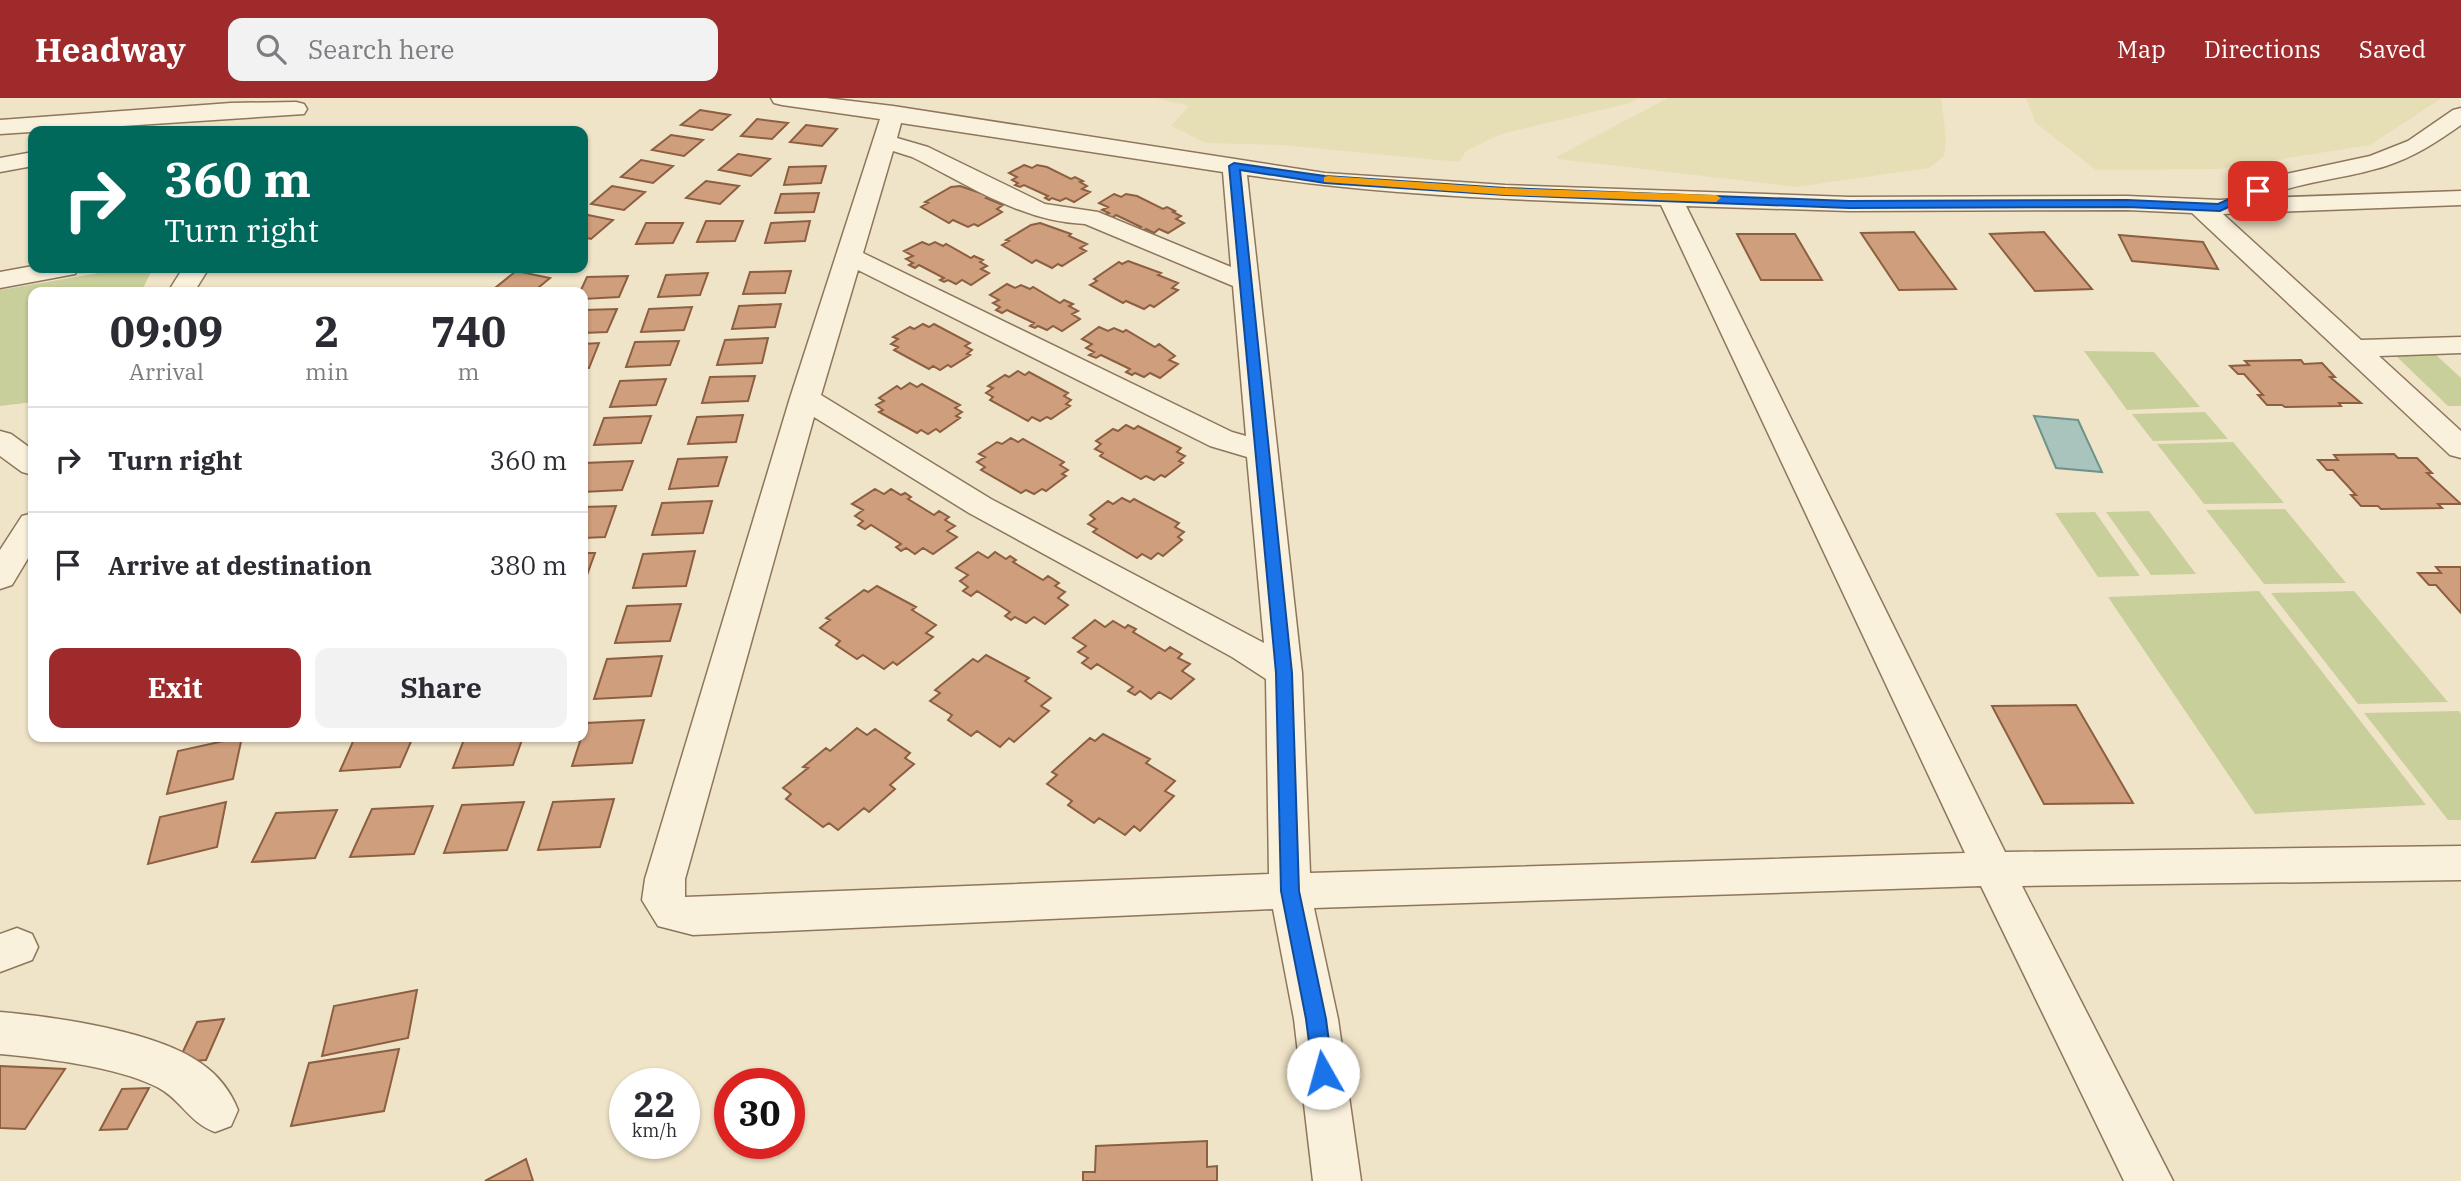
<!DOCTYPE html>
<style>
:root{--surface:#fff;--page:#f2f2f3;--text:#2b2b33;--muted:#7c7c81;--line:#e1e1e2;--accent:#9e2a2b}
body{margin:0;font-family:"IBM Plex Serif",serif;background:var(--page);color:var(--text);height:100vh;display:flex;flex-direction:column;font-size:26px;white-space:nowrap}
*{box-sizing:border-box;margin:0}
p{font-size:23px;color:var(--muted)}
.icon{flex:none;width:38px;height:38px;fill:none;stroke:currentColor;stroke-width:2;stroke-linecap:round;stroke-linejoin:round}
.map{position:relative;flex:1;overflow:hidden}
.sheet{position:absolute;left:28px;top:189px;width:560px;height:455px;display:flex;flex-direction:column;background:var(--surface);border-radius:14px;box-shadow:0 2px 5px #0004}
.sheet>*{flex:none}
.guide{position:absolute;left:28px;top:28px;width:560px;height:147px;border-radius:14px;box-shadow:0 2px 5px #0004;background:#00695c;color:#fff;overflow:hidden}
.speed{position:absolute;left:609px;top:970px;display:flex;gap:14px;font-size:35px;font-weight:700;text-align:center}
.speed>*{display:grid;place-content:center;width:91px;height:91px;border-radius:50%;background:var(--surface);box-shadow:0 2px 5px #0004;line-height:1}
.speed small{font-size:18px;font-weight:400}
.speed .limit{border:10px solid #d22;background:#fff;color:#111}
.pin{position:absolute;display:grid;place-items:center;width:60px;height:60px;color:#fff;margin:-30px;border-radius:14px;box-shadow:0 4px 10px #0006}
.me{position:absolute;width:77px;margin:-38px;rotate:353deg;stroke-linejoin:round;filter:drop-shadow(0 0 5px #0008)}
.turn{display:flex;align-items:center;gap:24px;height:147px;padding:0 21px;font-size:32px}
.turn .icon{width:91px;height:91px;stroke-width:2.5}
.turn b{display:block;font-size:49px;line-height:60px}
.eta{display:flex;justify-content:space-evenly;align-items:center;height:119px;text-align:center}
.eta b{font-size:42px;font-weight:800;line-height:49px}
.primary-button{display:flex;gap:14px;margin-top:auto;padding:14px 21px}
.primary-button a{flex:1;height:80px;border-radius:14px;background:var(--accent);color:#fff;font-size:28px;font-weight:800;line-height:80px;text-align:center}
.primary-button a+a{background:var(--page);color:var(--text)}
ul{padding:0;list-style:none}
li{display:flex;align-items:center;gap:21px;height:105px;padding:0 21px;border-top:2px solid var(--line)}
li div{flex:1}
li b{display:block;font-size:26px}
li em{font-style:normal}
header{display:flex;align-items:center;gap:42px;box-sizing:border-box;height:98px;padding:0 35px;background:var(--accent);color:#fff}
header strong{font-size:33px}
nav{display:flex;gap:38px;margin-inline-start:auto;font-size:24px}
.search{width:490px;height:63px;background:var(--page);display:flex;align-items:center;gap:18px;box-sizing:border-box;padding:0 24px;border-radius:14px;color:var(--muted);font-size:26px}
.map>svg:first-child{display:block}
.farmland{fill:#e6deb5}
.green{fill:#c9cf9b}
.water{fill:#a9c4bc;stroke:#6f938a;stroke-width:2}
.building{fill:#cf9f7d;stroke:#8d5f41;stroke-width:2}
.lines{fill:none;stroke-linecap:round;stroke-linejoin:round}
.minor-casing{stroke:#8d765c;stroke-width:3}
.minor{fill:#faf1dc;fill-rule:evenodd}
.route{fill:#1a73e8;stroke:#114b97;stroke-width:2}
.slow{fill:#f59e0b}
</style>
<header>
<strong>Headway</strong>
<div class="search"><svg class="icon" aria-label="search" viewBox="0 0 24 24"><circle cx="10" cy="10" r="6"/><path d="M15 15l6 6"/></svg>Search here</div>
<nav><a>Map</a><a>Directions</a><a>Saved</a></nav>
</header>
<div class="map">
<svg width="2461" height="1083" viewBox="0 0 2461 1083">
<rect width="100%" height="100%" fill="#f0e4c8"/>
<!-- farmland -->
<path class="farmland" d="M1155 0H1639L1630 5 1501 36 1466 53 1459 64 1282 47 1206 45 1171 28 1189 8Z
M1668 0H1941L1946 39 1944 58 1929 70 1796 89 1558 61V58Z
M2026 0H2442L2370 47 2218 71 2096 72 2036 25Z"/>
<!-- green -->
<path class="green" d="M128 170H153L141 194H33V304L0 308V192Z
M2084 253 2154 254 2200 309 2127 312Z
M2435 256 2461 280V308H2448L2395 257Z
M2205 314 2228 341 2153 343 2132 316Z
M2233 344 2284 405 2204 406 2157 346Z
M2285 411 2346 485 2264 486 2206 412Z
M2149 413 2196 476 2151 477 2106 414Z
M2095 414 2140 478 2098 479 2055 415Z
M2259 493 2426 707 2255 716 2108 499Z
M2354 493 2448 604 2358 606 2271 495Z
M2459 613 2461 616V722H2448L2364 615Z"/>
<!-- water -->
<path class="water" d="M2034 318 2078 322 2102 374 2056 370Z"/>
<!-- building -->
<path class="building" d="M700 12 730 17 712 32 681 27Z
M757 21 788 25 772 41 741 38Z
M806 27 837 31 822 48 790 44Z
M671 37 703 42 684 58 652 52Z
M738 56 770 61 751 78 719 72Z
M641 62 673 68 653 85 621 79Z
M1024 67 1032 70 1037 67 1047 69 1071 81 1075 79 1083 83 1080 84 1087 88 1082 91 1090 94 1074 104 1066 100 1060 103 1052 100 1049 102 1045 100 1048 98 1024 87 1020 89 1015 87 1018 85 1012 82 1017 79 1009 75Z
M826 68 821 85 784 87 789 69Z
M706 83 739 88 720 106 686 100Z
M612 88 645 94 624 112 591 106Z
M960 88 989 98 986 100 1003 107 997 111 1002 114 978 128 974 126 968 129 953 122 949 125 921 109 928 105 925 104 951 89Z
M819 95 814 114 775 115 781 96Z
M1114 96 1121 99 1126 96 1137 98 1163 111 1167 109 1175 113 1173 114 1181 118 1176 121 1184 125 1168 135 1159 131 1154 135 1146 131 1143 133 1138 131 1141 129 1116 117 1112 120 1105 117 1109 115 1102 112 1108 109 1099 105Z
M583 116 613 122 591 141 583 139Z
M706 123H743L735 143 697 144Z
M810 123 805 143 765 145 771 125Z
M646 125H683L673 145 636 146Z
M1040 125 1071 136 1069 138 1087 146 1080 150 1086 153 1062 168 1058 166 1052 170 1036 162 1032 165 1002 147 1009 143 1006 142 1031 127Z
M1914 134 1956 191 1899 192 1861 135Z
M2044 134 2092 191 2035 193 1990 136Z
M1737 136H1795L1822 182H1761Z
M2119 137 2203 144 2218 171 2132 163Z
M922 144 929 147 935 144 943 148 946 146 971 160 974 158 983 162 980 164 987 168 981 171 989 175 971 187 962 182 956 186 948 182 944 184 940 182 944 180 919 167 915 170 909 167 913 165 906 161 913 158 904 153Z
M1128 163 1161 175 1158 177 1178 185 1172 190 1178 192 1154 209 1150 207 1144 211 1126 203 1123 205 1090 187 1097 183 1094 181 1119 164 1122 166Z
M516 173 550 180 533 194H490Z
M791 173 785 195 743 196 750 174Z
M708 175 700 197 658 199 666 177Z
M628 178 619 199 583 201V194H580L587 179Z
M1007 186 1015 190 1021 187 1030 191 1033 189 1060 205 1064 202 1073 206 1069 208 1078 213 1072 216 1080 221 1062 233 1053 228 1047 232 1038 228 1035 230 1030 228 1034 225 1007 212 1002 215 996 212 1000 209 993 205 999 202 990 197Z
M781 206 775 229 732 231 739 208Z
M692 209 684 232 641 234 649 211Z
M617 211 607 234 583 235V212Z
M923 226 929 229 934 226 970 245 965 248 972 252 967 256 970 257 951 269 948 267 940 272 933 268 929 271 894 252 898 249 891 246 898 241 893 239 910 229 914 231Z
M1099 229 1108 233 1114 230 1123 234 1126 232 1155 249 1159 246 1175 258 1169 262 1178 266 1160 280 1150 275 1144 279 1135 275 1132 277 1126 274 1130 271 1101 257 1096 260 1089 257 1094 254 1086 250 1092 246 1082 241Z
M768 240 762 265 717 267 725 242Z
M679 243 670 267 626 269 635 244Z
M599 245 589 270H583V246Z
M2301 262 2304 266 2322 265 2335 279H2330L2361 305H2339L2341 308 2285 309 2282 307H2267L2258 297H2263L2244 276H2238L2230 268 2249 267 2245 263Z
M1018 273 1025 277 1029 274 1068 295 1064 298 1071 302 1066 306 1070 308 1051 321 1047 319 1040 323 1032 319 1028 323 990 302 993 299 986 295 993 290 988 288 1005 277 1009 279Z
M755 278 748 303 702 305 710 279Z
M666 281 656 307 610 309 620 283Z
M910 285 917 289 922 286 960 307 955 310 962 314 956 318 960 320 940 334 936 331 928 336 921 332 917 335 879 314 883 312 876 307 884 303 879 300 897 288 901 291Z
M743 317 736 344 688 346 697 319Z
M651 318 641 345 594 347 604 320Z
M1126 327 1134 331 1138 328 1181 350 1177 354 1185 358 1179 363 1183 365 1165 379 1161 377 1154 382 1146 378 1141 381 1100 358 1103 355 1095 351 1101 346 1096 343 1113 331 1118 333Z
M1011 340 1018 344 1023 341 1064 364 1060 367 1068 372 1062 376 1066 378 1046 393 1042 391 1034 396 1026 392 1021 395 981 372 985 369 977 364 985 359 979 356 997 344 1002 346Z
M2394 356 2398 360H2417L2432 375H2427L2461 406H2438L2442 410 2381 411 2378 408H2361L2351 397H2356L2333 372H2327L2318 362H2338L2334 357Z
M727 359 718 388 669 391 678 361Z
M633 363 622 392 583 394 584 365Z
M875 391 884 396 891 391 901 397 905 395 911 399 908 401 934 417 939 413 949 419 945 422 955 428 947 433 957 439 933 456 923 450 915 456 906 450 901 453 896 449 901 446 871 427 865 431 858 427 863 423 855 418 863 412 852 406Z
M1122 400 1130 404 1134 401 1179 425 1175 429 1184 434 1178 439 1182 442 1163 458 1158 455 1151 461 1142 456 1137 460 1093 434 1097 431 1088 426 1095 421 1090 417 1108 403 1113 406Z
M712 403 703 435 652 437 662 405Z
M616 408 605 439 583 440V409Z
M695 453 686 488 633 490 643 456Z
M978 454 988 460 995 454 1006 461 1010 458 1016 462 1013 464 1043 482 1048 478 1059 485 1055 488 1065 494 1058 500 1068 507 1045 526 1034 519 1026 525 1015 519 1011 522 1005 518 1010 514 977 493 971 498 963 493 968 489 960 483 968 477 956 470Z
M583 455H595L583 488Z
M2436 469H2461V515L2436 487H2429L2418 475H2441Z
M877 488 916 509 912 512 936 527 926 535 933 539 897 567 893 564 884 571 863 557 857 561 836 547 840 543 820 530 830 522 826 520 864 492 868 494Z
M681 506 670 543 615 545 627 508Z
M1095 522 1105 529 1113 523 1125 530 1128 527 1136 531 1133 534 1165 553 1170 549 1182 556 1178 560 1190 566 1182 573 1194 581 1171 601 1159 594 1151 601 1140 593 1135 597 1128 593 1133 589 1097 566 1091 571 1082 565 1088 560 1078 554 1086 548 1073 540Z
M986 557 1029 580 1025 583 1051 600 1041 608 1049 613 1014 644 1009 640 1000 649 977 633 971 638 948 622 952 617 930 603 940 595 935 592 973 561 978 564Z
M662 558 651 598 594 601 607 561Z
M2076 607 2133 705 2044 706 1992 608Z
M644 622 632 665 572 668 586 625Z
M857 630 867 637 875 631 910 655 905 660 914 666 890 687 895 691 869 714 864 710 838 732 829 725 823 729 786 701 791 696 783 690 808 670 803 669 826 650 830 653Z
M1103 636 1150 661 1146 665 1175 683 1165 693 1174 698 1140 733 1134 728 1125 737 1099 720 1094 725 1068 707 1072 703 1047 686 1057 677 1052 674 1090 640 1095 643Z
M242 639 233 681 167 696 178 653Z
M355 639H413L400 669 340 673Z
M465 639H523L513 667 453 670Z
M614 701 600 749 538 752 553 704Z
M226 704 217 749 148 766 160 719Z
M524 704 507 752 444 755 462 707Z
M433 708 414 756 350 759 372 711Z
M337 712 315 760 252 764 276 715Z
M417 892 408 940 322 958 334 908Z
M224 921 206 962 178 964 197 924Z
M399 951 384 1013 291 1028 309 965Z
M0 968 65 971 25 1031 0 1030Z
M149 990 127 1031 100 1032 122 991Z
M1207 1043V1069L1217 1068V1083H1083V1074H1095L1096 1048Z
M526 1061 533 1083H485Z"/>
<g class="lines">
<defs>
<path id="minor" d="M771 0H826L893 8 1325 75 1505 87 1849 99 2127 98 2220 102 2235 101 2233 98 2236 93 2267 80 2370 58 2408 43 2453 12 2461 10V27C2437 44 2414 59 2386 68 2345 81 2301 83 2261 100L2461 93V107L2223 116 2361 242 2461 239V255L2379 258 2461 333V360L2450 357 2192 115 2127 112 1849 113 1686 108 2005 754 2461 748V782L2022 788 2173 1083H2124L1981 788 1314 810 1338 921 1361 1083H1313L1294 921 1273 811 693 837 658 828 642 802 645 781 790 300 880 21 782 7 774 5ZM901 25 1223 74 1231 169 1098 114 1045 106 928 49 897 40ZM893 53 912 59C967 86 1022 124 1085 126L1233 188 1246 338 1232 334 863 155ZM1247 77C1384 98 1523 102 1661 107L1965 755 1310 775 1302 575ZM858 172 1210 348 1247 359 1264 545 991 401 821 297ZM814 319 969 415 1232 559 1266 581 1269 776 685 799V781Z
M296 4 304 6 307 11 304 16 0 36V22L231 5Z
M33 54V68L0 74V60Z
M33 168V170H79L75 176 0 190V174Z
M183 170H209L194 194H168Z
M0 333 11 336 33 352V377L22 374 0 358Z
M33 415V452L12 487 0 491V452L22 418Z
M17 830 32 836 38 849 32 862 0 874V836Z
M0 914C56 919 157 933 202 966 218 977 231 994 238 1012L231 1028 215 1034C188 1024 182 1002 157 989 118 969 44 960 0 956Z"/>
</defs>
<!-- minor casing -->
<use href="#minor" class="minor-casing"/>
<!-- minor -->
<use href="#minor" class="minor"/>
</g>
<!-- route -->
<path class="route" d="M1234 65 1325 78 1505 90 1849 103 2127 102 2218 106 2254 90 2263 93 2220 113 2127 109 1849 110 1505 97 1325 85 1240 72 1292 575 1299 793 1326 921 1333 975 1330 982 1323 985 1316 982 1313 975 1306 921 1281 793 1276 575 1229 68Z"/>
<!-- slow -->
<path class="slow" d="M1328 78 1505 90 1716 97 1721 100 1716 104 1505 97 1324 84V79Z"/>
</svg>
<div class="speed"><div>22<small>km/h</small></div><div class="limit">30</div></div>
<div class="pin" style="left:2258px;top:93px;background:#d93025"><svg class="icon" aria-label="arrive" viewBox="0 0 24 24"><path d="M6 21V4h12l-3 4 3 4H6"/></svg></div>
<svg class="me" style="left:1323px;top:975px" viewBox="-20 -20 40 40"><circle r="19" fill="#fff"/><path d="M0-13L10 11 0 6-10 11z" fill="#1a73e8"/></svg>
<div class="guide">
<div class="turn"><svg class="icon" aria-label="right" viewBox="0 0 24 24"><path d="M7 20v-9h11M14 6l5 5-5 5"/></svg><div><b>360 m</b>Turn right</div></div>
</div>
<section class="sheet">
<div class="eta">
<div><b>09:09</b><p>Arrival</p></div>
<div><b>2</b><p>min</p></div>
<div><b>740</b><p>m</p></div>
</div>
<ul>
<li><svg class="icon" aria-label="right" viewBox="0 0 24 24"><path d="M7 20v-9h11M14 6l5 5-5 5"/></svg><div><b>Turn right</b></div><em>360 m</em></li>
<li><svg class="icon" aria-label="arrive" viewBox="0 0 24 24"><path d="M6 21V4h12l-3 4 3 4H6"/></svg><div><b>Arrive at destination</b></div><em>380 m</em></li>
</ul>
<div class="primary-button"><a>Exit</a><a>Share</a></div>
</section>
</div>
